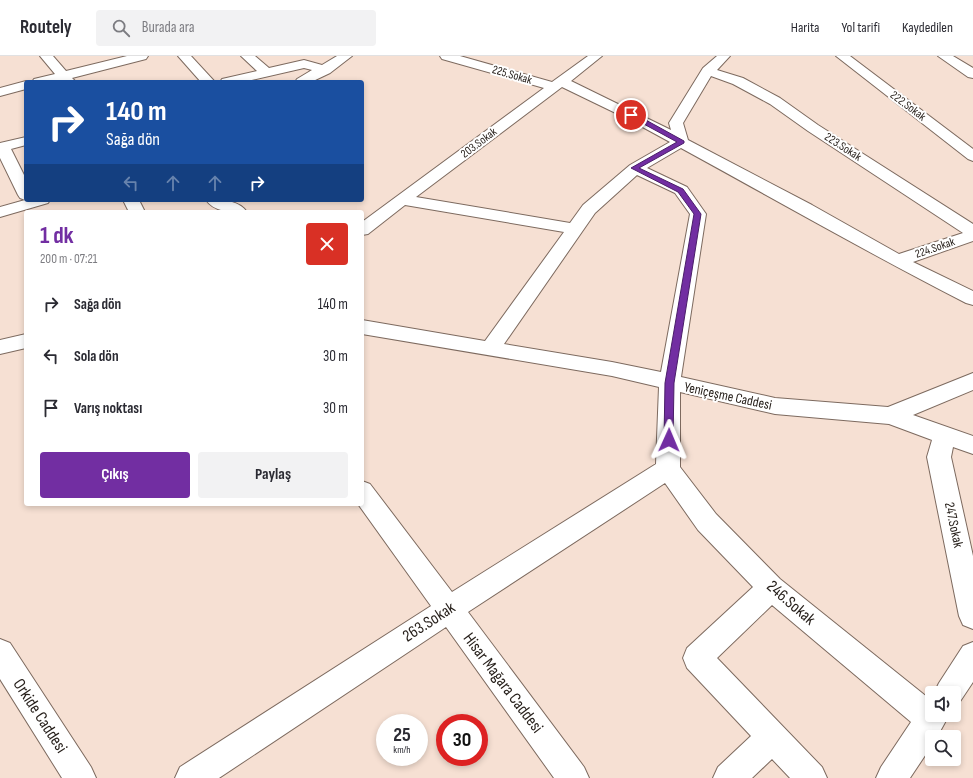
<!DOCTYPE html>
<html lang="tr">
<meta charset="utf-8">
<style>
:root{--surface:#fff;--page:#f2f2f3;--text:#2b2b33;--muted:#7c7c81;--line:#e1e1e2;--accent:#722ea2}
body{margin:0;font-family:"Sofia Sans Condensed",sans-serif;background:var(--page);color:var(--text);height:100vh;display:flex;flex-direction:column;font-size:15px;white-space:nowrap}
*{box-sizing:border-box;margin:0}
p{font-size:13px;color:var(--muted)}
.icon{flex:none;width:22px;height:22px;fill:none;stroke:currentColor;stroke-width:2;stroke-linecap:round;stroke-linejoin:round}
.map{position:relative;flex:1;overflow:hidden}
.side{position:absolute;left:24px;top:154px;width:340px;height:296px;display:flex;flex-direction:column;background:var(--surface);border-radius:4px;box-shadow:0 2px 6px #0003}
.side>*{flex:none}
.top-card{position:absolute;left:24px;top:24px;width:340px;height:122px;border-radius:4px;box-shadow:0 2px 6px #0003;background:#1a4fa0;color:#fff;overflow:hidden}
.tools{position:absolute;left:925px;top:630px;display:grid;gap:8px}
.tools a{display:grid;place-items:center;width:36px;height:36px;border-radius:4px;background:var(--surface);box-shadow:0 2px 6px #0003;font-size:20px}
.speed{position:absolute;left:376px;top:658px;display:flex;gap:8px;font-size:20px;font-weight:700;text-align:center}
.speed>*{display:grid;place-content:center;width:52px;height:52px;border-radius:50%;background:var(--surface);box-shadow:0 2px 6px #0003;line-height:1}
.speed small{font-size:10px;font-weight:400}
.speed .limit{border:6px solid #d22;background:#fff;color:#111}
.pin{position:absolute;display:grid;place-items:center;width:34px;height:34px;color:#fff;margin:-17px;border:2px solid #fff;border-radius:50%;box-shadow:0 1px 4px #0007}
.me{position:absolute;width:44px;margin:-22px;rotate:1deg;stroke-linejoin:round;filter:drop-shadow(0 0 3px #0008)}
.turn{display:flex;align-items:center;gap:14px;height:84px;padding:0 16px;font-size:18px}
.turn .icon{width:52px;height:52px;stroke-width:2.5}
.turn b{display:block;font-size:28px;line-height:34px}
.lanes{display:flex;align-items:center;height:38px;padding:0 16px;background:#0003;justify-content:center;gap:20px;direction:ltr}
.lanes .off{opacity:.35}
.round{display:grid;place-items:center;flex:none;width:42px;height:42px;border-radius:4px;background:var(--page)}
.headline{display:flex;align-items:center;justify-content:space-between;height:68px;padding:0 16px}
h1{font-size:24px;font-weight:700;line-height:30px;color:var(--accent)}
.primary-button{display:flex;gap:8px;margin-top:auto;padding:8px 16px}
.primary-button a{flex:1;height:46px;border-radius:4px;background:var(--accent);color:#fff;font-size:16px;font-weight:700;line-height:46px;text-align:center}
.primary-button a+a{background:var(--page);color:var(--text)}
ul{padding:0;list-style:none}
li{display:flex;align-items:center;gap:12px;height:52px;padding:0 16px}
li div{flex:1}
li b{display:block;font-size:15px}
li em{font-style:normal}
header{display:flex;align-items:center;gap:24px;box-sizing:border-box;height:56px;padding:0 20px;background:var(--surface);border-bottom:1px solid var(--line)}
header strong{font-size:19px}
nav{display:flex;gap:22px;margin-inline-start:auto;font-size:14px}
.search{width:280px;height:36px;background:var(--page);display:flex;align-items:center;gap:10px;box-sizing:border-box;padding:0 14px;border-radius:4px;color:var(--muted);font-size:15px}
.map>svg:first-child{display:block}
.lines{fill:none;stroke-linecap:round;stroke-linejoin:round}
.minor-casing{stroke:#7d6a5f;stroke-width:2}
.minor{fill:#fff;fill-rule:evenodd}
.route{fill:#722ea2;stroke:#4a1e69}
.labels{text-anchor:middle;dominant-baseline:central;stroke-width:4;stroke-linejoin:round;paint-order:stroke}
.far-street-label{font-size:12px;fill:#251e19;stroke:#fff}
.street-label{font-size:14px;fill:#251e19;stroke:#fff}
.near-street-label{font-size:17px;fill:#251e19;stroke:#fff}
</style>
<header>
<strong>Routely</strong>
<div class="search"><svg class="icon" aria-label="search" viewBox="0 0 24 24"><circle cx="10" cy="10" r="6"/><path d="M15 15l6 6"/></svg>Burada ara</div>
<nav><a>Harita</a><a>Yol tarifi</a><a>Kaydedilen</a></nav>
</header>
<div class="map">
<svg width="973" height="722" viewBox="0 0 973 722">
<rect width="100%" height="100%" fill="#f6e0d3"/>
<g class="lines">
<defs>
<path id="minor" d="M40 0H53L66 15 127 0H148L146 3 72 22 76 26H62L61 25 32 26 34 23 55 18Z
M178 0H191L215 26H201Z
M241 0H255L269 12 304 4 322 9 337 0H352L330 17 311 26H295L297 23 312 14 304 12 243 26H220L222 23 257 15Z
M440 0H460L552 26 588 0H602L571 25 671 74 669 67 703 12 717 0H730L717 14 743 22 780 42 818 69 973 168V185L913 206 973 235V249L966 247C870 198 776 144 681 92L647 112 687 131 706 158 681 321 775 342 888 351 973 317V334L913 359 973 380V398L953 391 951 401 973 500V573L963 569 959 560 927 401 932 384 889 368 775 358 680 336V411L716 458 780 523 932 645V659H949L937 681H932V689L910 722H876L881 711 911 666 772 549 717 602 822 711 827 722H790L772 703 752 722H713L718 711 751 680 687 612 683 602 687 592 753 531 698 474 665 427 468 556 584 711 589 722H554L446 571 219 722H175L180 711 431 550 358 448H362V425L370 428 452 536 656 408 659 331 612 320 362 278V264L485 285 564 176 405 149 368 178 362 179V166L544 32 442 3ZM711 20 733 28 770 48 808 75 963 177 899 198 812 149 688 84 683 67ZM562 31 626 62 670 86 630 109 583 149 570 167 416 141ZM637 119 675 137 690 158 661 316 612 306 504 288 595 157Z
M836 0H850L973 93V105L968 103Z
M938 0H953L973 12V22L968 21Z
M26 25 30 26H26V33L0 40V32Z
M26 81V89L11 93 26 123V144H50L48 147 0 161V151L25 144 20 142 18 139 0 102V87Z
M123 144H139L145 156H129Z
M206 144C220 144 238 143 247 156 233 156 215 157 206 144Z
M26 278V292L0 298V284Z
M0 583 10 587 91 711 96 722H62L0 623Z
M973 586V626L959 647 954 650V637H934L939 627 963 590Z"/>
</defs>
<!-- minor casing -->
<use href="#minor" class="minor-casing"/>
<!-- minor -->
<use href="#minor" class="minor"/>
</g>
<!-- route -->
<path class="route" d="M629 57H633L684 85V87L639 112 683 133 701 158 674 327 673 384 669 388 664 384 665 327 694 158 678 136 631 112 677 86 629 60Z"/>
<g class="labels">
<!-- far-street labels -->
<g class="far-street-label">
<text transform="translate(512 19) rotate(16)">225.Sokak</text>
<text transform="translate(908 50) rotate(37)">222.Sokak</text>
<text transform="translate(479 87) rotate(-37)">203.Sokak</text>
<text transform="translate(843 91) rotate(33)">223.Sokak</text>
<text transform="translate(935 192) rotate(-19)">224.Sokak</text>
</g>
<!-- street labels -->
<g class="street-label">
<text transform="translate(728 340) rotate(12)">Yeniçeşme Caddesi</text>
<text transform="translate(954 469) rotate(78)">247.Sokak</text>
</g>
<!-- near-street labels -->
<g class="near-street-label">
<text transform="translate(791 547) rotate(41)">246.Sokak</text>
<text transform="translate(429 566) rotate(-33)">263.Sokak</text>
<text transform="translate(503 627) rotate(53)">Hisar Mağara Caddesi</text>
<text transform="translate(40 660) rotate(57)">Orkide Caddesi</text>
</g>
</g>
</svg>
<div class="tools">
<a><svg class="icon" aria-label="sound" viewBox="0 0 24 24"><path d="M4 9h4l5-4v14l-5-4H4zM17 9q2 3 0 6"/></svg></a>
<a><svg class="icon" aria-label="search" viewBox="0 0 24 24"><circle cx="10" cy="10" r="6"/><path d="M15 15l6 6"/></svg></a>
</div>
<div class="speed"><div>25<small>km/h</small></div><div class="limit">30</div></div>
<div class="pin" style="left:631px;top:59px;background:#d93025"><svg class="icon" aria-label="arrive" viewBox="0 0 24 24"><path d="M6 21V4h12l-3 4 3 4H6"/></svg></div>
<svg class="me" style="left:669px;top:384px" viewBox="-20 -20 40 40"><path d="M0-17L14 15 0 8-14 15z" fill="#722ea2" stroke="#fff" stroke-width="4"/></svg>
<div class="top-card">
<div class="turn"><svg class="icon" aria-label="right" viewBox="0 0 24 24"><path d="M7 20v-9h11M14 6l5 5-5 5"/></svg><div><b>140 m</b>Sağa dön</div></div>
<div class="lanes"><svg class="icon off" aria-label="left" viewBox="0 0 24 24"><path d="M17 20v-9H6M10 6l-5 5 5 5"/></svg><svg class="icon off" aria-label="ahead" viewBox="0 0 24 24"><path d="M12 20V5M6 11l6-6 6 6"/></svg><svg class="icon off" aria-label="ahead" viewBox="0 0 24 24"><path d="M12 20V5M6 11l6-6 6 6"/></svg><svg class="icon" aria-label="right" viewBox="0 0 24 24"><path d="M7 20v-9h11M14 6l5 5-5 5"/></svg></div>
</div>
<section class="side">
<div class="headline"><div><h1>1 dk</h1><p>200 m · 07:21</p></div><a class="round" style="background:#d93025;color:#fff"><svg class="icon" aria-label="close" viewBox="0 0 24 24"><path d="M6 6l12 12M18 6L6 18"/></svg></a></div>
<ul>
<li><svg class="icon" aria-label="right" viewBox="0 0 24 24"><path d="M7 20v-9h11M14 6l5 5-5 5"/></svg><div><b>Sağa dön</b></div><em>140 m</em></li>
<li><svg class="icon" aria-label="left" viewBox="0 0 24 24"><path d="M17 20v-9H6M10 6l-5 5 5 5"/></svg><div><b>Sola dön</b></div><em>30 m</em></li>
<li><svg class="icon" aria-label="arrive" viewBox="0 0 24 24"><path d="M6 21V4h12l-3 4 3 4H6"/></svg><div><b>Varış noktası</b></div><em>30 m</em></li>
</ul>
<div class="primary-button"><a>Çıkış</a><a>Paylaş</a></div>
</section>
</div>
